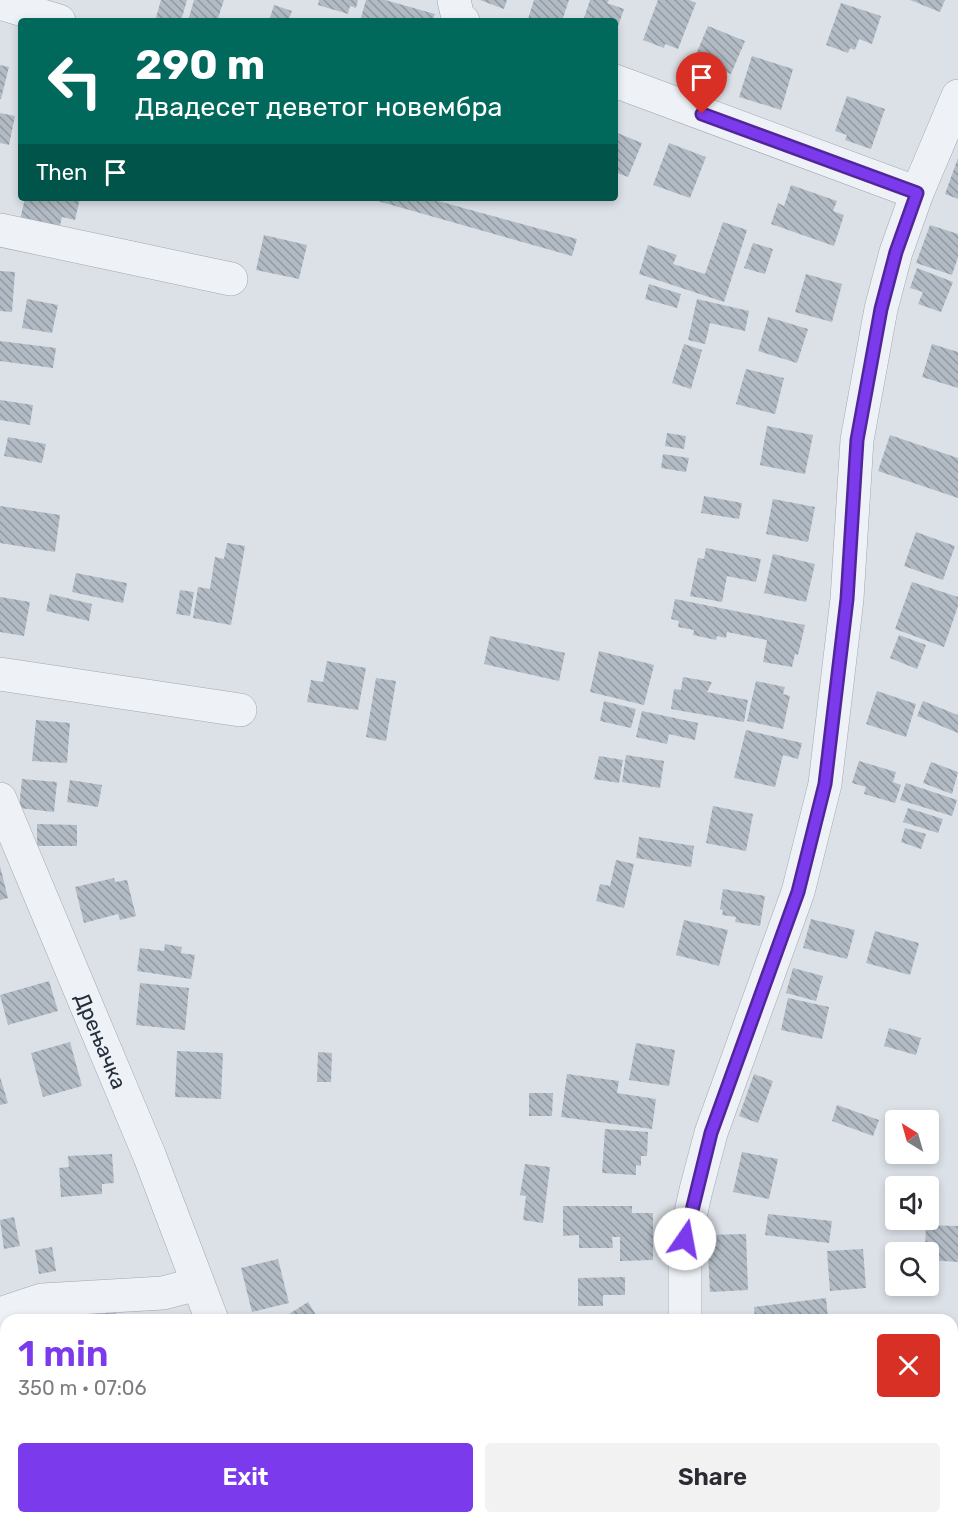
<!DOCTYPE html>
<meta charset="utf-8">
<style>
:root{--surface:#fff;--page:#f2f2f3;--text:#2b2b33;--muted:#7c7c81;--accent:#7c3aed}
body{margin:0;font-family:Rubik,sans-serif;background:var(--page);color:var(--text);height:100vh;display:flex;flex-direction:column;font-size:22px;white-space:nowrap}
*{box-sizing:border-box;margin:0}
p{font-size:20px;color:var(--muted)}
.icon{flex:none;width:33px;height:33px;fill:none;stroke:currentColor;stroke-width:2;stroke-linecap:round;stroke-linejoin:round}
.map{position:relative;flex:1;overflow:hidden}
.details{position:absolute;left:0px;top:1314px;width:958px;height:210px;display:flex;flex-direction:column;background:var(--surface);border-radius:18px 18px 0 0;box-shadow:0 3px 9px #0003}
.details>*{flex:none}
.guide{position:absolute;left:18px;top:18px;width:600px;height:183px;border-radius:6px;box-shadow:0 3px 9px #0003;background:#00695c;color:#fff;overflow:hidden}
.needle{width:39px;rotate:323deg}
.buttons{position:absolute;left:885px;top:1110px;display:grid;gap:12px}
.buttons a{display:grid;place-items:center;width:54px;height:54px;border-radius:6px;background:var(--surface);box-shadow:0 3px 9px #0003;font-size:30px}
.pin{position:absolute;display:grid;place-items:center;width:51px;height:51px;color:#fff;margin:-62px -26px;border-radius:50% 50% 50% 0;rotate:-45deg;box-shadow:0 0 6px #0007}
.pin .icon{rotate:45deg}
.me{position:absolute;width:66px;margin:-33px;rotate:12deg;stroke-linejoin:round;filter:drop-shadow(0 0 4px #0008)}
.turn{display:flex;align-items:center;gap:21px;height:126px;padding:0 18px;font-size:27px}
.turn .icon{width:78px;height:78px;stroke-width:2.5}
.turn b{display:block;font-size:42px;line-height:51px}
.then{display:flex;align-items:center;height:57px;padding:0 18px;background:#0003;gap:12px;font-size:22px}
.round{display:grid;place-items:center;flex:none;width:63px;height:63px;border-radius:6px;background:var(--page)}
.headline{display:flex;align-items:center;justify-content:space-between;height:102px;padding:0 18px}
h1{font-size:36px;font-weight:600;line-height:45px;color:var(--accent)}
.button{display:flex;gap:12px;margin-top:auto;padding:12px 18px}
.button a{flex:1;height:69px;border-radius:6px;background:var(--accent);color:#fff;font-size:24px;font-weight:600;line-height:69px;text-align:center}
.button a+a{background:var(--page);color:var(--text)}
.map>svg:first-child{display:block}
.building{fill:url(#building-back-hatch)}
.lines{fill:none;stroke-linecap:round;stroke-linejoin:round}
.minor-casing{stroke:#a0a8b1;stroke-width:34}
.minor{stroke:#eef1f5;stroke-width:33}
.route-casing{stroke:#51269a;stroke-width:15}
.route{stroke:#7c3aed;stroke-width:10}
.labels{text-anchor:middle;dominant-baseline:central;stroke-width:6;stroke-linejoin:round;paint-order:stroke}
.street-label{font-size:21px;fill:#24303e;stroke:#eaf0f5}
</style>
<div class="map">
<svg width="958" height="1524" viewBox="0 0 958 1524">
<defs>
<pattern id="building-back-hatch" width="6" height="6" patternUnits="userSpaceOnUse" patternTransform="scale(1.5)"><rect width="6" height="6" fill="#b2bbc4"/><path d="M-1 5l2 2M0 0l6 6M5-1l2 2" fill="none" stroke="#9198a1"/></pattern>
</defs>
<rect width="100%" height="100%" fill="#dbe1e7"/>
<!-- building -->
<path class="building" d="M161 0H187L181 21H155Z
M194 0H224L217 21H188Z
M319 0H358L356 8 350 6 348 14 318 5Z
M366 0H385L435 14 432 21H360Z
M480 0H507L504 9Z
M534 0H569L562 21H533L528 19Z
M590 0H609L607 3 624 9 615 35V21H583Z
M658 0H689L696 3 678 49 665 44 664 48 643 40Z
M910 0H945L940 12Z
M841 3 881 16 872 44 859 39 855 50 850 48 848 53 826 45Z
M274 5 292 11 288 21H269Z
M708 26 745 41 731 74 694 59Z
M752 56 793 69 781 110 739 97Z
M0 65 9 67 1 99H0Z
M847 96 885 109 871 149 845 140 847 135 835 131Z
M0 113 15 116 9 145 0 143Z
M615 132 642 143 628 177 615 172Z
M669 143 706 157 690 198 653 185Z
M958 158V199L945 194Z
M791 185 837 201 833 211 844 215 834 246 771 224 778 203 784 206Z
M25 198H80L75 220 62 217 58 233 19 224Z
M367 198H427L577 239 572 256Z
M723 222 747 230 724 302 639 274 648 245 677 255 673 264 705 274Z
M930 225 958 234V257L952 275 916 263Z
M264 235 307 245 299 279 256 270Z
M753 243 773 249 765 274 744 268Z
M917 268 953 282 941 312 918 304 923 292 910 288Z
M0 271 15 272 12 312 0 311Z
M806 274 842 284 832 322 795 312Z
M649 284 681 294 677 308 645 299Z
M27 299 58 305 52 333 22 328Z
M697 299 749 311 745 331 710 323 705 344 688 340Z
M768 317 808 329 797 363 758 351Z
M0 341 56 348 53 368 0 361Z
M684 344 702 350 691 389 672 383Z
M932 344 958 352V388L922 377Z
M746 369 784 378 775 414 736 404Z
M0 400 33 405 30 425 0 420Z
M767 426 813 435 805 474 760 465Z
M667 433 686 436 684 449 665 446Z
M890 435 958 458V498L878 471Z
M8 437 46 444 42 463 4 456Z
M663 454 689 458 686 472 661 468Z
M704 496 742 503 739 519 701 513Z
M773 499 815 507 808 542 766 534Z
M0 506 60 515 55 552 0 543Z
M916 532 955 546 943 580 904 566Z
M227 543 245 546 231 625 193 618 198 587 210 589 215 557 224 559Z
M706 548 761 559 756 582 727 576 722 602 690 596 698 558 704 559Z
M773 554 815 564 806 602 764 593Z
M76 573 127 583 123 603 72 592Z
M912 582 958 597V606L944 647 895 629Z
M180 590 194 592 190 616 176 614Z
M50 594 92 604 89 621 46 611Z
M0 597 30 602 24 636 0 632Z
M675 599 805 625 798 655 795 654 792 667 763 662 767 640 727 632 726 638 717 636 716 640 693 635 694 630 678 627 679 621 671 619Z
M899 635 926 645 917 669 890 658Z
M490 636 565 653 559 681 484 664Z
M599 651 654 665 644 705 590 692Z
M327 661 366 668 358 710 307 702 311 680 323 682Z
M683 677 712 682 707 692 748 700 744 722 671 709 674 689 681 690Z
M376 678 396 681 386 741 366 737Z
M756 681 785 687 783 694 790 696 783 729 747 721Z
M877 691 916 704 906 737 866 724Z
M604 701 636 709 631 728 600 721Z
M923 701 958 715V733L917 716Z
M642 711 698 723 695 740 669 734 667 744 636 737Z
M36 720 70 723 67 763 32 761Z
M746 730 802 743 798 759 783 755 775 787 734 778Z
M626 755 664 761 660 788 622 782Z
M599 756 623 760 619 783 594 779Z
M859 761 896 772 893 782 901 785 895 803 864 794 866 787 852 783Z
M931 762 958 772 952 794 923 783Z
M22 779 57 782 54 812 19 808Z
M70 780 102 785 98 807 67 802Z
M906 783 957 800 952 816 900 800Z
M713 806 753 814 746 851 706 843Z
M908 808 943 819 938 833 903 822Z
M37 824 77 825V846H37Z
M905 828 926 834 921 849 901 842Z
M639 837 694 846 691 867 636 858Z
M616 860 634 864 624 908 596 901 600 884 610 886Z
M0 866 8 898 0 900Z
M114 878 115 882 127 880 136 916 120 920 118 914 84 923 75 887Z
M723 889 765 896 760 926 735 922 736 917 722 915 723 910 720 909Z
M811 919 855 930 847 959 803 948Z
M684 920 728 930 719 966 676 955Z
M875 931 919 943 910 975 866 963Z
M165 944 182 947 181 953 195 955 191 979 137 971 140 948 164 951Z
M793 968 823 976 816 1001 786 993Z
M49 981 58 1011 8 1025 0 995Z
M140 983 189 988 185 1030 136 1025Z
M788 998 829 1007 822 1039 781 1030Z
M889 1028 921 1038 916 1055 884 1046Z
M70 1042 82 1086 43 1097 31 1053Z
M636 1043 675 1050 669 1086 629 1080Z
M177 1051 223 1053 221 1099 175 1097Z
M318 1052 332 1053 331 1082H317Z
M567 1074 619 1081 617 1093 656 1099 652 1129 561 1117Z
M754 1074 773 1081 758 1123 739 1116Z
M0 1077 8 1103 0 1105Z
M529 1093H553L552 1116H529Z
M837 1105 879 1120 873 1136 832 1121Z
M605 1129 648 1132 647 1156H641V1166L636 1165V1175L602 1173Z
M742 1152 778 1159 769 1199 733 1192Z
M112 1154 114 1183 102 1184V1194L61 1197 59 1168 69 1167 68 1156Z
M525 1164 550 1167 543 1223 523 1220 526 1196 520 1195Z
M563 1206H632V1213H653V1260L620 1261V1237H612L613 1248H579V1235L563 1236Z
M768 1214 832 1221 829 1243 765 1235Z
M14 1217 20 1246 4 1249 0 1220Z
M926 1225 958 1226V1262L928 1260V1252H925Z
M746 1234 748 1290 710 1292 707 1235Z
M52 1247 56 1271 39 1274 35 1250Z
M863 1249 866 1288 830 1291 827 1251Z
M278 1259 289 1303 252 1312 241 1268Z
M625 1277V1295H603V1306H578V1278Z
M113 1298 117 1320H88L85 1303Z
M826 1298 828 1318 808 1320H755L754 1307Z
M308 1302 319 1320H293L289 1314Z
M81 1306 83 1320H70L68 1308Z
M6 1378V1405H5L0 1379Z
M6 1424V1446L0 1448V1425Z
M428 1518H494V1524H426Z
M601 1518H648L649 1524H601Z"/>
<g class="lines">
<defs>
<g id="minor">
<path d="M454 0 458 18 463 21"/>
<path d="M0 3 59 21"/>
<path d="M615 81 917 193"/>
<path d="M0 230 231 279"/>
<path d="M0 674 240 710"/>
<path id="s1" d="M0 799 150 1157 212 1320"/>
<path d="M0 1314 42 1300 163 1293 197 1284"/>
<path d="M685 1320V1239L696 1190 711 1133 798 892 825 784 847 599 857 440 881 309 896 252 917 193 958 96"/>
<path d="M952 1455 958 1453"/>
<path d="M358 1518 364 1524"/>
<path d="M690 1518V1524"/>
<path d="M752 1524 781 1518"/>
</g>
</defs>
<!-- minor casing -->
<use href="#minor" class="minor-casing"/>
<!-- minor -->
<use href="#minor" class="minor"/>
</g>
<g class="lines">
<defs>
<path id="route" d="M685 1239 711 1133 798 892 825 784 847 599 857 440 881 309 896 252 917 193 702 114"/>
</defs>
<!-- route casing -->
<use href="#route" class="route-casing"/>
<!-- route -->
<use href="#route" class="route"/>
</g>
<g class="labels">
<!-- street labels -->
<g class="street-label">
<text stroke="none"><textPath href="#s1" startOffset="262">Дрењачка</textPath></text>
</g>
</g>
</svg>
<div class="buttons">
<a><svg class="needle" viewBox="-14 -14 28 28"><path d="M0-13l5 13h-10z" fill="#e53935"/><path d="M0 13l5-13h-10z" fill="#7c7c81"/></svg></a>
<a><svg class="icon" aria-label="sound" viewBox="0 0 24 24"><path d="M4 9h4l5-4v14l-5-4H4zM17 9q2 3 0 6"/></svg></a>
<a><svg class="icon" aria-label="search" viewBox="0 0 24 24"><circle cx="10" cy="10" r="6"/><path d="M15 15l6 6"/></svg></a>
</div>
<div class="pin" style="left:702px;top:114px;background:#d93025"><svg class="icon" aria-label="arrive" viewBox="0 0 24 24"><path d="M6 21V4h12l-3 4 3 4H6"/></svg></div>
<svg class="me" style="left:685px;top:1239px" viewBox="-20 -20 40 40"><circle r="19" fill="#fff"/><path d="M0-13L10 11 0 6-10 11z" fill="#7c3aed"/></svg>
<div class="guide">
<div class="turn"><svg class="icon" aria-label="left" viewBox="0 0 24 24"><path d="M17 20v-9H6M10 6l-5 5 5 5"/></svg><div><b>290 m</b>Двадесет деветог новембра</div></div>
<div class="then">Then<svg class="icon" aria-label="arrive" viewBox="0 0 24 24"><path d="M6 21V4h12l-3 4 3 4H6"/></svg></div>
</div>
<section class="details">
<div class="headline"><div><h1>1 min</h1><p>350 m · 07:06</p></div><a class="round" style="background:#d93025;color:#fff"><svg class="icon" aria-label="close" viewBox="0 0 24 24"><path d="M6 6l12 12M18 6L6 18"/></svg></a></div>
<div class="button"><a>Exit</a><a>Share</a></div>
</section>
</div>
